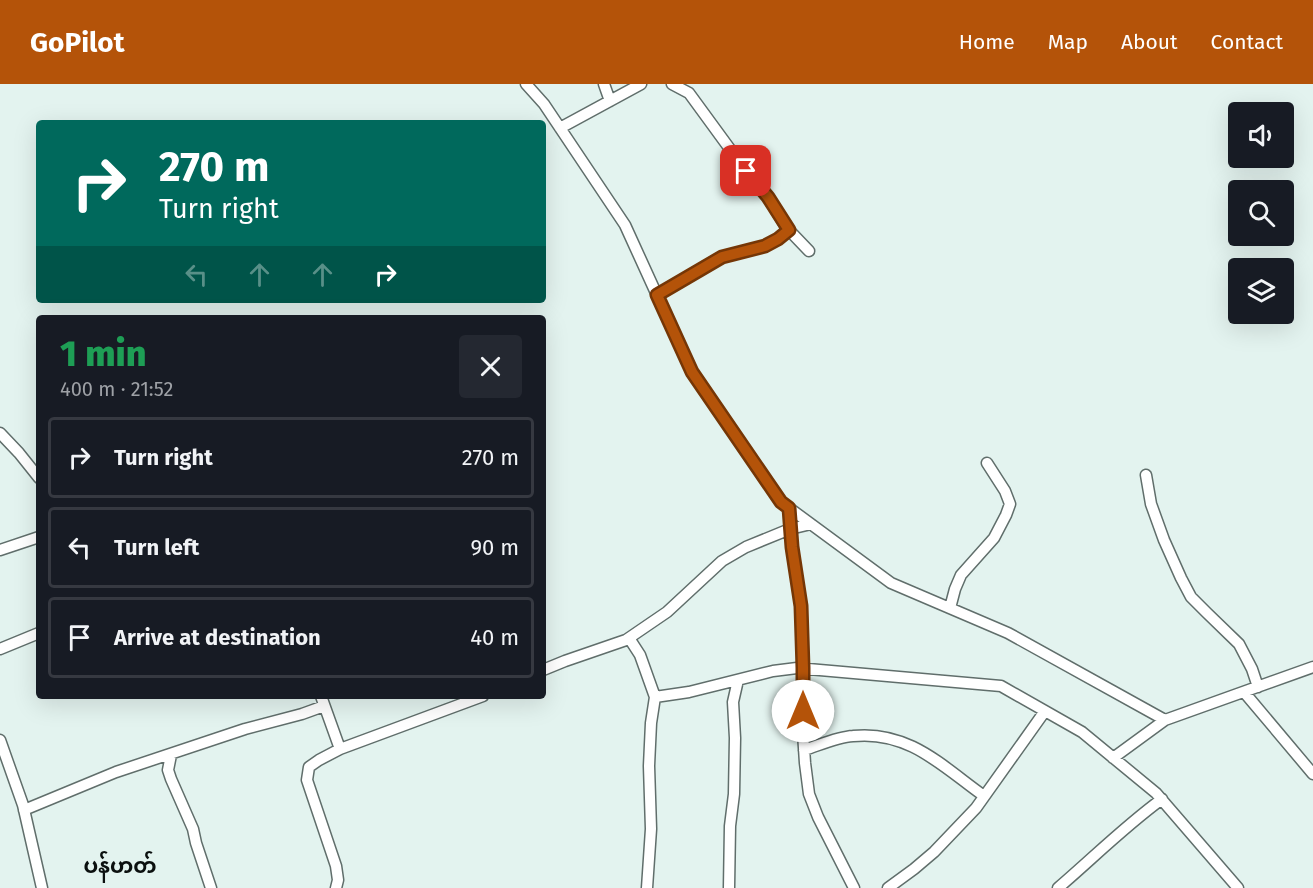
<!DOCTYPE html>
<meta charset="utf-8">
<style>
:root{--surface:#171b24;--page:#242831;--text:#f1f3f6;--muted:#9ea1a6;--line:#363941;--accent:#b45309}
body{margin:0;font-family:"Fira Sans","Noto Sans Myanmar",sans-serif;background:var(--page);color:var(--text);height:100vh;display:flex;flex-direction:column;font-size:22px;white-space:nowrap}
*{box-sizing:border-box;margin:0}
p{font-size:20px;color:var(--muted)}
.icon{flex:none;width:33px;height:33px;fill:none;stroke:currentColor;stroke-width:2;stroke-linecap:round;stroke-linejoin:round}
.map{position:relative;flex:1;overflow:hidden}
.panel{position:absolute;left:36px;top:231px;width:510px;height:384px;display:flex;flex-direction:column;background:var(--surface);border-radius:6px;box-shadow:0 6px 24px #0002}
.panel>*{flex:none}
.top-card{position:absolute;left:36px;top:36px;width:510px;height:183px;border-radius:6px;box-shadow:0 6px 24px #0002;background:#00695c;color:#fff;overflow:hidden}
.controls{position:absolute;left:1228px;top:18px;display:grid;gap:12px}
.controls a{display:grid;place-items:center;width:66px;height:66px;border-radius:6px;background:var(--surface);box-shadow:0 6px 24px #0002;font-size:30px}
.pin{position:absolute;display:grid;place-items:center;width:51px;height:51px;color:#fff;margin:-26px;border-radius:12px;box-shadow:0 3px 9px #0006}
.me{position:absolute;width:66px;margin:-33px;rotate:0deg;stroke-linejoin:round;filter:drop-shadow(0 0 4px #0008)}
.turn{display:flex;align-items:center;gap:21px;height:126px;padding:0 24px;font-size:27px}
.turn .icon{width:78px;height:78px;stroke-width:2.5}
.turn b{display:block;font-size:42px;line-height:51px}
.lanes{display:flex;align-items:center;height:57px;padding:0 24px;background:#0003;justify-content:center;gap:30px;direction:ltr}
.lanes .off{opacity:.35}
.round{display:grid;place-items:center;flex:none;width:63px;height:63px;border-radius:6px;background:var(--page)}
.head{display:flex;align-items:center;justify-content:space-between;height:102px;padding:0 24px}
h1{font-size:36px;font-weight:800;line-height:45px;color:#1e9e55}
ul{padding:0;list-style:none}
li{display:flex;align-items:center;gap:18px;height:81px;margin:0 12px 9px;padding:0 12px;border:3px solid var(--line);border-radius:6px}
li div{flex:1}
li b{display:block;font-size:22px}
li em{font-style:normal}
header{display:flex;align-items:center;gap:36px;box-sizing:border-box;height:84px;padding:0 30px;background:var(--accent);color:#fff}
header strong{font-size:28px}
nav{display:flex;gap:33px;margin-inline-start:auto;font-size:21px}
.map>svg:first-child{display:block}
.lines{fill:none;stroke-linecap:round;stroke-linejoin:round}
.minor-casing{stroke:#606e6b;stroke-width:13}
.minor{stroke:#fff;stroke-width:10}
.route-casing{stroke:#753606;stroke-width:15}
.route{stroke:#b45309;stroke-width:10}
.labels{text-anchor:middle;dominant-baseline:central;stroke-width:4.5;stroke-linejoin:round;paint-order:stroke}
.quarter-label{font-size:21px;font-weight:bold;fill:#0b100f;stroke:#e3f3ef}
</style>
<header>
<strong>GoPilot</strong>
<nav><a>Home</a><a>Map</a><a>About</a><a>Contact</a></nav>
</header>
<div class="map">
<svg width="1313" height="804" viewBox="0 0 1313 804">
<rect width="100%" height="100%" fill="#e3f3ef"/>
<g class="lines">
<defs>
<path id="minor" d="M526 0 544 20 625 141 692 288 781 418 891 499 1008 549 1165 636
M604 0 610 17
M672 0 689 9 746 87 768 113 786 143 809 167
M560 44 641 0
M657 211 721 173 765 162 778 155 789 146
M0 349 19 369 39 394
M1146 391 1151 420 1164 456 1181 494 1191 513 1207 529 1239 560 1252 585 1258 603
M789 424 792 463 801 522 803 584V649L805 679 809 710 818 733 854 804
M0 466 39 453
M950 524 955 505 961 491 994 454 1006 431 1010 420 1005 407 987 379
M629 554 640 571 655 613 651 639 649 682 651 745 647 804
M0 565 39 549
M543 586 565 577 626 556 667 528 722 477 746 463 790 445 811 440
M1244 608 1313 690
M321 612 340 665
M655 613 689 608 773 587 797 584 1001 602 1082 648 1156 709 1238 804
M0 656 23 721 42 804
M804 666C820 661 837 653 853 652 909 646 943 683 984 712
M171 671 168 686 171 695 193 745 196 759 211 804
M1113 674 1165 636 1313 583
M24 726 116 688 245 645 302 630 324 622
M336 804 338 796 336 782 307 696 309 683 319 676 340 665 483 612
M729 804 730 742 734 710 735 654 733 618 738 596
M888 804 914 785 934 768 976 724 1045 627
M1058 804C1093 774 1125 742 1162 715"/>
</defs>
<!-- minor casing -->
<use href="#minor" class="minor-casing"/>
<!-- minor -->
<use href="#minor" class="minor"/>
</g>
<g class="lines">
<defs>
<path id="route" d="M746 87 768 113 789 146 778 155 765 162 722 173 657 211 692 288 781 418 789 424 792 463 801 522 803 584V627"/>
</defs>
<!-- route casing -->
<use href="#route" class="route-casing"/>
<!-- route -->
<use href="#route" class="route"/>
</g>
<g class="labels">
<!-- quarter labels -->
<g class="quarter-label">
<text x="120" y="782">ပန်ဟတ်</text>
</g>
</g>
</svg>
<div class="controls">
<a><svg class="icon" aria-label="sound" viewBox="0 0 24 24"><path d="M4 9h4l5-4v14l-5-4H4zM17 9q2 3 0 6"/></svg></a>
<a><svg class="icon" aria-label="search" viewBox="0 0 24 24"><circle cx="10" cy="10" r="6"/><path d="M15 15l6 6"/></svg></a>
<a><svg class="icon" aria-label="layers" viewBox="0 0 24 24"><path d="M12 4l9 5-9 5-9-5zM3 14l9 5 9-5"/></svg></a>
</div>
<div class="pin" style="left:746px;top:87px;background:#d93025"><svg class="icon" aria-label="arrive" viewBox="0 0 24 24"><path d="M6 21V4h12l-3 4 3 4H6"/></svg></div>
<svg class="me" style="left:803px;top:627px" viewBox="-20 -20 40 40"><circle r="19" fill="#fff"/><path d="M0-13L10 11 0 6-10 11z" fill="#b45309"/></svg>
<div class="top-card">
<div class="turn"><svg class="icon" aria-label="right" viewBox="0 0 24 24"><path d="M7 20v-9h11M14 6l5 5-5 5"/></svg><div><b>270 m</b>Turn right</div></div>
<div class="lanes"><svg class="icon off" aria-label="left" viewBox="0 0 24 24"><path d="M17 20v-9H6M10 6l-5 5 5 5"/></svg><svg class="icon off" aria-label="ahead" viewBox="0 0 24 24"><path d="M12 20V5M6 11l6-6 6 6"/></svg><svg class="icon off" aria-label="ahead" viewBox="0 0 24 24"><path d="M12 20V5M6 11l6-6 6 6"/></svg><svg class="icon" aria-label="right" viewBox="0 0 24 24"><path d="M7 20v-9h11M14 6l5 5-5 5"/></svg></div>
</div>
<section class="panel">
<div class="head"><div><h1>1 min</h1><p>400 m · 21:52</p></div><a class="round"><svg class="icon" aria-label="close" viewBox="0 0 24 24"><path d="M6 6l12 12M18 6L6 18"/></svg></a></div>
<ul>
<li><svg class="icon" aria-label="right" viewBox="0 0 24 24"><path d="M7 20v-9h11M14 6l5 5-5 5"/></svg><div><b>Turn right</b></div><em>270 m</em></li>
<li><svg class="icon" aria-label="left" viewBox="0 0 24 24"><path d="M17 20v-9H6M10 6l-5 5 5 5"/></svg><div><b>Turn left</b></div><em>90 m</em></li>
<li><svg class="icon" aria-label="arrive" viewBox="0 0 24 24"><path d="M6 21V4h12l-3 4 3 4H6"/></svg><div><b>Arrive at destination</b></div><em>40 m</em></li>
</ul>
</section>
</div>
